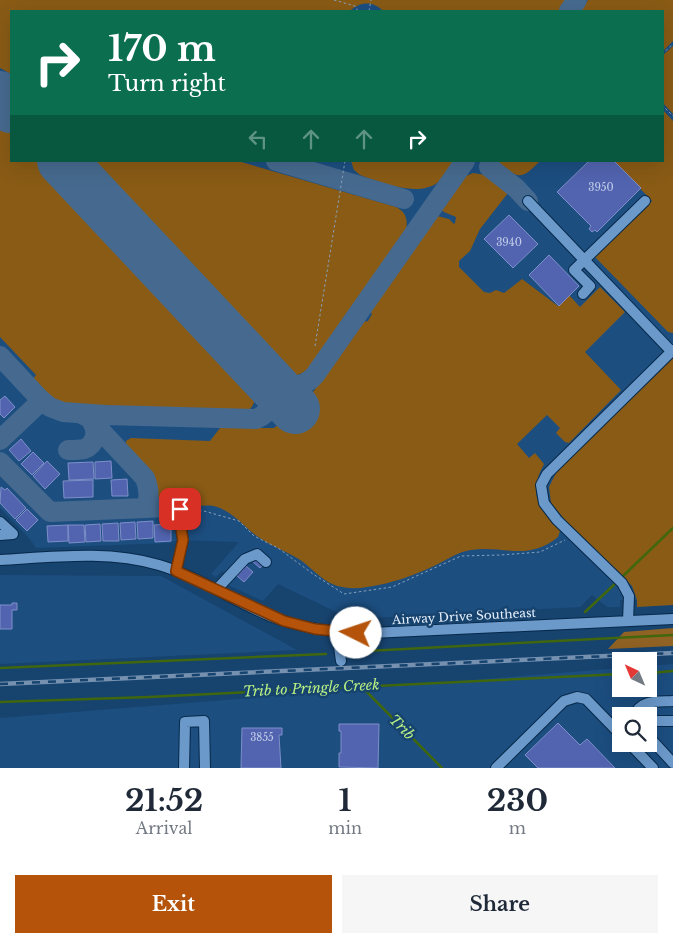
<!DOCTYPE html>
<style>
:root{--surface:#fff;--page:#f6f6f7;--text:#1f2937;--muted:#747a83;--accent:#b45309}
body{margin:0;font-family:"Libre Baskerville",serif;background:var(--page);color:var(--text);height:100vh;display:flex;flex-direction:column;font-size:19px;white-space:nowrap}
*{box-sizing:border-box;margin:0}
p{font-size:16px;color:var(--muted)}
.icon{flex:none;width:28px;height:28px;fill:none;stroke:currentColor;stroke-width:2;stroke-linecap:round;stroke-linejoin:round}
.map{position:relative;height:768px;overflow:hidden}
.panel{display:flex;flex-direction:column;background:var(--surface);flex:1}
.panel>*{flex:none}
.banner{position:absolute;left:10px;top:10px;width:654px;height:152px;border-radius:0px;box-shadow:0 5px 20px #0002;background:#0b6e4f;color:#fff;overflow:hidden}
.needle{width:32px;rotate:316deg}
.controls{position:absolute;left:612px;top:652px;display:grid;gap:10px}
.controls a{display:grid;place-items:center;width:45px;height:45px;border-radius:0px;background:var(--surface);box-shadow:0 5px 20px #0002;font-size:25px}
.pin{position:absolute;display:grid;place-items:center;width:42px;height:42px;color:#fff;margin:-21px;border-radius:10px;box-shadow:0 2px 8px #0006}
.me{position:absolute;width:55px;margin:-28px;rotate:274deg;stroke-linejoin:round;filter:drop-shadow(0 0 4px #0008)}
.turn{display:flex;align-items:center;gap:18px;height:105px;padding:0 15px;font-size:22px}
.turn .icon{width:65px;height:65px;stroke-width:2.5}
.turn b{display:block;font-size:35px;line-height:42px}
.lanes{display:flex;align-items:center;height:48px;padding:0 15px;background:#0003;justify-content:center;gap:25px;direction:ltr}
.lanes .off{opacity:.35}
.eta{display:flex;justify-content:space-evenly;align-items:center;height:85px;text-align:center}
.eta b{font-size:30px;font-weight:800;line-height:35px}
.primary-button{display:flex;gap:10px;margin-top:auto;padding:10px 15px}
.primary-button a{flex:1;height:58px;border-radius:0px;background:var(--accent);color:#fff;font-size:20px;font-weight:800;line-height:58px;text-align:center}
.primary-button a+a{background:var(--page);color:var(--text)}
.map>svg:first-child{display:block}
.built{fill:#1c4e80;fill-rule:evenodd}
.green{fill:#895b15}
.forest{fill:#906223}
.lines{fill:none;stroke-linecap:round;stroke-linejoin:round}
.stream{stroke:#40670d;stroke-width:2.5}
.taxiway{stroke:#466a8f;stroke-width:20}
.runway{stroke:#466a8f;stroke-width:50}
.building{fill:#5264b0;stroke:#7e8fc9}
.minor-casing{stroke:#07294a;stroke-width:12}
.path{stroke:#87a1bb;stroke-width:1;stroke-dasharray:2.5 2.5;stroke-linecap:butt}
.minor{stroke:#6b99ca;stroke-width:10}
.rail-casing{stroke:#7591af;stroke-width:4.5}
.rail{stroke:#17436f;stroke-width:2.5;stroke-dasharray:8;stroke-linecap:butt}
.route-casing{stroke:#753606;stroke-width:12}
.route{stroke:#b45309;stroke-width:9}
.labels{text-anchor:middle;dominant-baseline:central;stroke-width:5;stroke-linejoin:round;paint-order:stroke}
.number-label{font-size:10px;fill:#c2cee9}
.street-label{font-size:12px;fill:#e7f1fc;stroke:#17436f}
.water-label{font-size:14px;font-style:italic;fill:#b8f184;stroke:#17436f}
</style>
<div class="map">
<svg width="673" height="768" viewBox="0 0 673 768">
<rect width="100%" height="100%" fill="#17436f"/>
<!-- built -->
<path class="built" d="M0 0H673V605L637 607V600H620V607H607L592 595 580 607 351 619 278 584 263 601 228 585 232 579 222 571 216 577 211 574 239 542 178 540 171 543 36 548 29 538 0 508ZM11 11H662V161H11Z
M0 575 161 576 297 650 0 664Z
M673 664V768H0V718L621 668V689H649V666ZM621 716H649V744H621Z"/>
<!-- green -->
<path class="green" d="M0 0H567L559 11H383C374 1 360 1 350 11H11V74L0 68Z
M588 0H673V41L663 51 662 11H580Z
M673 46V114L663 103 662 56Z
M663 110 673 121V333L668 332 595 257 652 201 614 161H662Z
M0 121 11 133V161H38L251 388C256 396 256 402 250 409L241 411 67 404 53 398 33 379 36 375 0 337Z
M85 161H238L396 207C406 212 408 219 406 230L309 368C299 377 293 377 282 370Z
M351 161H454C449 168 444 178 437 183 418 197 381 183 360 175L354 170Z
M495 161H540C519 182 519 178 495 161Z
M473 173 486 175 508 193 480 229 470 251 459 261V267L484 292 490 293 496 290 504 293 522 279 558 306 569 295 580 307 600 287 625 312 585 352 621 390 569 443 565 442 556 433 560 428 547 415 517 444 529 458 535 453 544 464C542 469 539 473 538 478 530 503 547 512 561 528L558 537C527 562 505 545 471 550 458 552 448 559 436 565 415 575 391 584 367 587 351 590 334 588 321 577 313 571 306 563 297 558 283 550 267 544 254 534 242 524 232 512 217 507 206 503 194 508 183 507 180 506 176 504 173 503 164 501 158 505 152 497 153 477 139 464 125 451L126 441 131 438 210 441 220 428H274L278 425 313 392 362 322 368 321 372 314 370 311 437 216 449 219 454 224 455 223 456 217 444 212 441 210 464 177Z
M673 357V605L637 607V600L632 586 565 520 551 503 549 487 558 469Z"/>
<!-- forest -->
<path class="forest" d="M673 628V646L608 649 624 632Z"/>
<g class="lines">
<!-- stream -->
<path class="stream" d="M622 577 673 528
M585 612 618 581
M347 652 673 635
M0 668 326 654
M649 673 673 671
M362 687 442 768
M0 702 149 697 621 674"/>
<!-- taxiway -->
<path class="taxiway" d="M569 11 577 0
M0 82 11 85
M276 161 404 199
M489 167 516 188 528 201
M0 356 40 399 50 407 63 412 106 415 256 419C273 412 273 400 271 384 287 387 304 389 315 375L465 161
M83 415 87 416 145 478C149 488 151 502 143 508
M0 440 37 405 38 399 36 395
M68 450C73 450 80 450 84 449 96 445 98 431 92 422
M0 462 50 512 169 507"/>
<!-- runway -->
<path class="runway" d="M0 96 11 108
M62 161 295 409"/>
</g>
<!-- building -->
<path class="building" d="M589 161H614L641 188 597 232 595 230 592 232 589 229 591 226 557 192Z
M509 215 538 244 513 268 484 239Z
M549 255 579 286 559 306 529 275Z
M5 396 15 407 4 418 0 414V400Z
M21 439 31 451 19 461 9 450Z
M33 452 44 463 32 475 21 464Z
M47 461 60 474 45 489 33 476Z
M111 461 112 478 95 479V462Z
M93 462 94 479 69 480 68 463Z
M127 479 128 496H112L111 480Z
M93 480V497L64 498 63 481Z
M1 487 5 490 7 488 26 508 15 519 0 503Z
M27 509 38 520 27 531 16 520Z
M153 521V538L138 539 137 522Z
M135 522 136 539 121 540 120 523Z
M118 523 119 541H103L102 524Z
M100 524 101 541 86 542 85 525Z
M171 524V541L155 542 154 525Z
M68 525V541L48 542 47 526Z
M68 525H84L85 542 69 543Z
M255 560 262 566 260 568 253 562Z
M246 566 253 572 244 582 237 576Z
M12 603H17V610H12V629H0V605H12Z
M558 723 580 745 587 739 615 768H538L525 755Z
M339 724H379L378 768 339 767V753H341V731H339Z
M242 728H282V735H279L281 768H241Z"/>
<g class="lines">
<defs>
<path id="minor" d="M528 201 671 351
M583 294 590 286 574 270 645 201
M169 507 180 509 179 516 183 540 176 571
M0 522 13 534 0 535
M0 560C53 557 108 550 159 565 199 577 232 600 270 616 303 629 336 633 371 633L673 619
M217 589 245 559 257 554 266 562
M628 621 629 596 622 583 557 520 544 503 541 485 547 474 673 350
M337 632 341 661
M635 716C639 699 659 702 673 701
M649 721H673
M649 737 673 763
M630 744 653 768
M184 768 185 722 204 721 205 768
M496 768 564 701 577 697 586 699 621 735"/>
</defs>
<!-- minor casing -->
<use href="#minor" class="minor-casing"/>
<!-- path -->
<path class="path" d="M334 0 355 6 358 11
M369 11 371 0
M662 54 673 44
M662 105 673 116
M315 346 345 161
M189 510 204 511 239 521 254 536 278 548 313 574 344 594 392 587 461 556 501 555 540 552 565 540"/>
<!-- minor -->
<use href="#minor" class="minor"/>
<defs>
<path id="rail" d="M0 684 673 653"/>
</defs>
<!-- rail casing -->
<use href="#rail" class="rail-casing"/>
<!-- rail -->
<use href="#rail" class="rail"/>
</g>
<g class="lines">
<defs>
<path id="route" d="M180 509 179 516 183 540 176 571 284 621 315 629 356 633"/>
</defs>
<!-- route casing -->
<use href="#route" class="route-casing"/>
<!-- route -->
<use href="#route" class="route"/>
</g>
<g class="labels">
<!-- number labels -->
<g class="number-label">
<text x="601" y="187">3950</text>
<text x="509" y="242">3940</text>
<text x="262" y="737">3855</text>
</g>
<!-- street labels -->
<g class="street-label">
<text transform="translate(464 616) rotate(-3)">Airway Drive Southeast</text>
</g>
<!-- water labels -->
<g class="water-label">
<text transform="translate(311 688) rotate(-3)">Trib to Pringle Creek</text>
<text transform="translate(402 727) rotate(45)">Trib</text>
</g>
</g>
</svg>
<div class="controls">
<a><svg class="needle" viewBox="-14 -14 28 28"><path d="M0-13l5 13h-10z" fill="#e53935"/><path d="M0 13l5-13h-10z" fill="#747a83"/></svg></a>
<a><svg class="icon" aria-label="search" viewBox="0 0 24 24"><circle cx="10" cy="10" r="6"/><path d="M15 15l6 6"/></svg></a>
</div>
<div class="pin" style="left:180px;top:509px;background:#d93025"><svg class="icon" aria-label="arrive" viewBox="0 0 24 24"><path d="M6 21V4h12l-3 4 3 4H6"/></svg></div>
<svg class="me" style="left:356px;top:633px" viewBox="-20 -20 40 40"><circle r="19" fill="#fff"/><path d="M0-13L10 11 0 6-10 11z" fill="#b45309"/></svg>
<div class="banner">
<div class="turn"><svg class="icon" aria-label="right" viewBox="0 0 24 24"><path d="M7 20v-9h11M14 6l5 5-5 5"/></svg><div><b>170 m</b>Turn right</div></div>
<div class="lanes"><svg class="icon off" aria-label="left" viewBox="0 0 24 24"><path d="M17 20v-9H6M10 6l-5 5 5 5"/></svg><svg class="icon off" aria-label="ahead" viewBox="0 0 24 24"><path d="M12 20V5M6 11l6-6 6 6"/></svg><svg class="icon off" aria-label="ahead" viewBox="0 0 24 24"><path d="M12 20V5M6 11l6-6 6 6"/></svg><svg class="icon" aria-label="right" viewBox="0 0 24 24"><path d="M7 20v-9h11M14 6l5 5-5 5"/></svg></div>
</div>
</div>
<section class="panel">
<div class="eta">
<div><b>21:52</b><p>Arrival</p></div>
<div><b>1</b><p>min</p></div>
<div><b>230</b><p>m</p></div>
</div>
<div class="primary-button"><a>Exit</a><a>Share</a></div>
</section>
